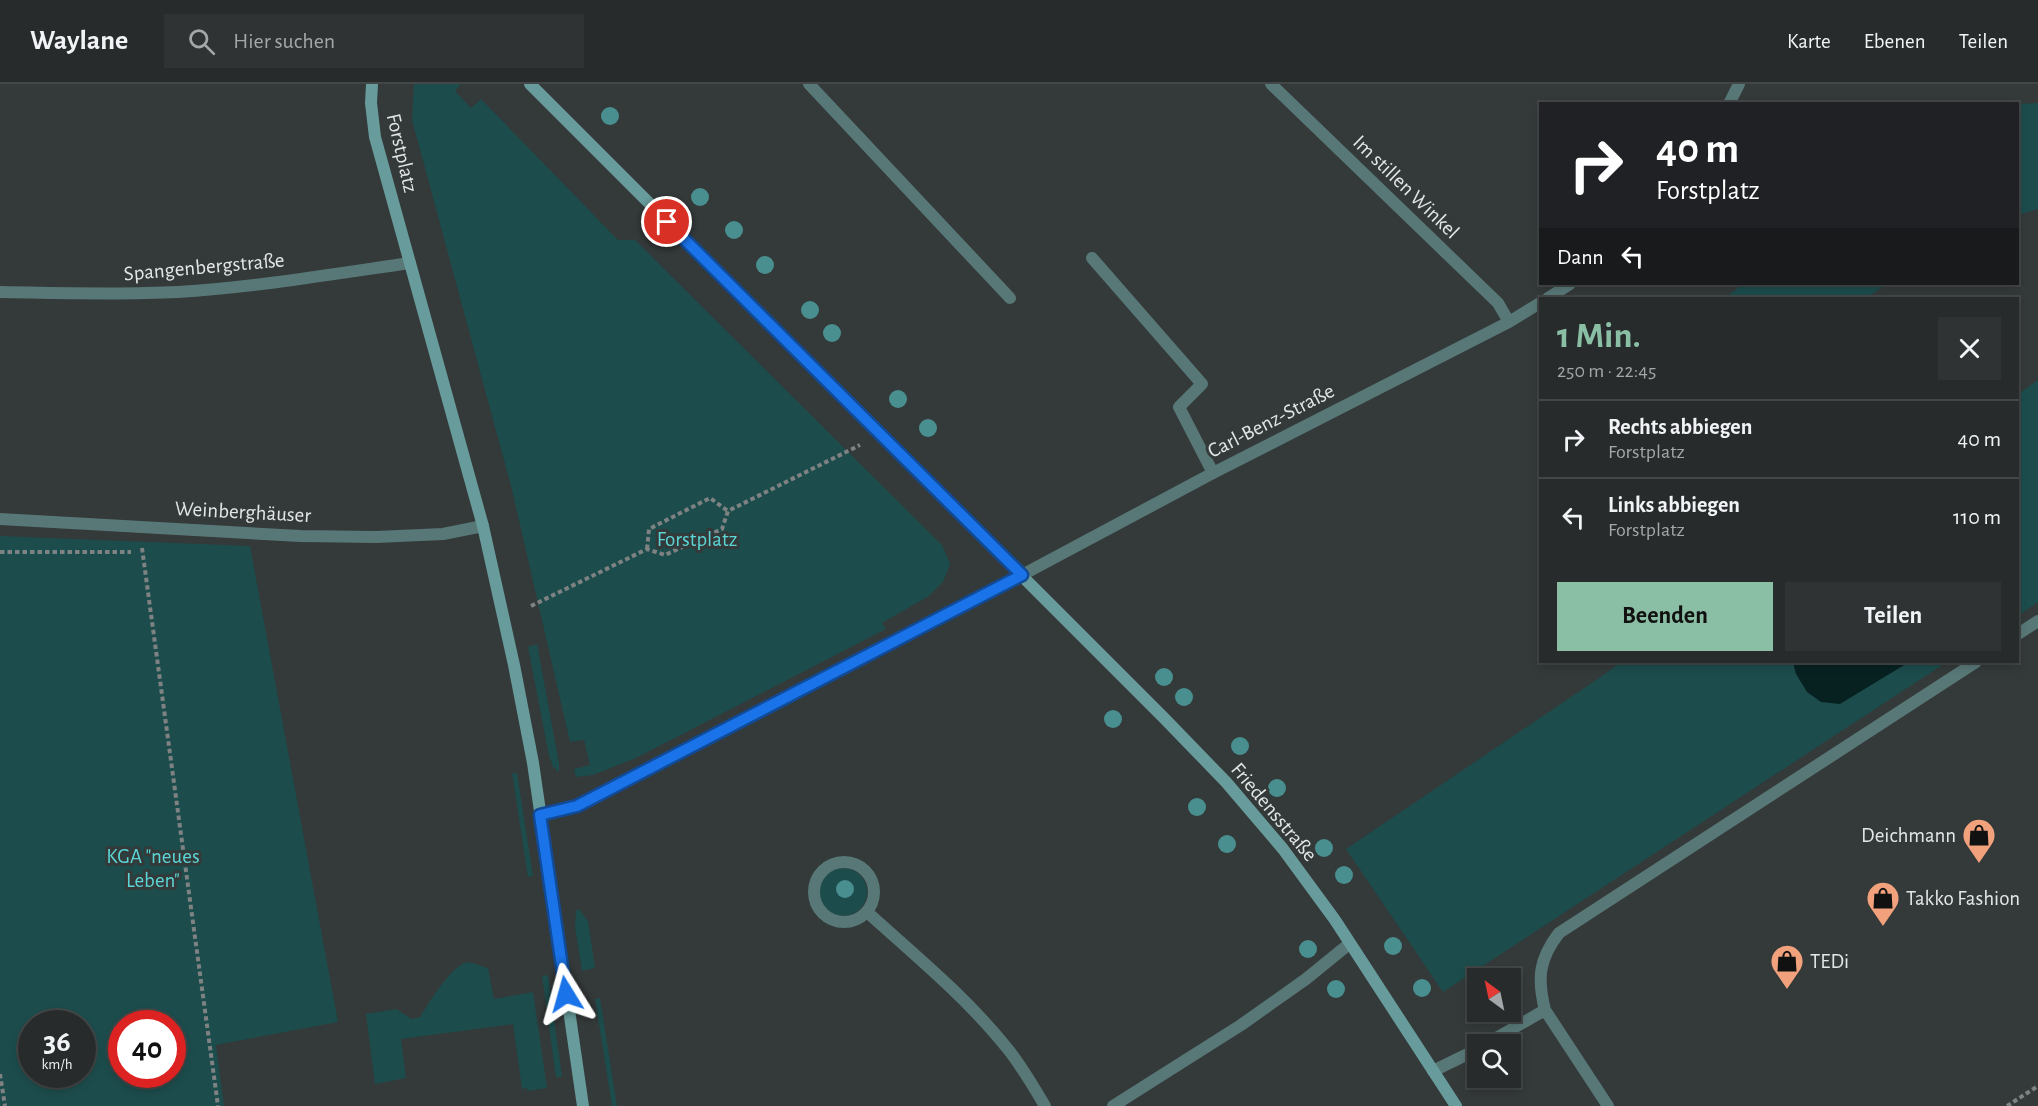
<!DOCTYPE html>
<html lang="de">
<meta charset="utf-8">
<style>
:root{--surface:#272b2b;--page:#2f3333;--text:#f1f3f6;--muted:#a4a7a9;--line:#434747;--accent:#8abfa5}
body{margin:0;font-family:"Alegreya Sans",sans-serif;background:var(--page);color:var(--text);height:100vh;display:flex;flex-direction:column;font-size:22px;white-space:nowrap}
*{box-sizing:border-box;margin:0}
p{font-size:20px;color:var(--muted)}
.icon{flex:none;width:33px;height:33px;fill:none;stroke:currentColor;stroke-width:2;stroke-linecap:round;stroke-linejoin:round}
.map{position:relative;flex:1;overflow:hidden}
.panel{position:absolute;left:1539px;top:213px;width:480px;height:366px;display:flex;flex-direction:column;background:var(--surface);border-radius:0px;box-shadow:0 3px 9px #0003,0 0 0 2px var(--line)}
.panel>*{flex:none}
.hud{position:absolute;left:1539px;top:18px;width:480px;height:183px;border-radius:0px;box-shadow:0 3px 9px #0003,0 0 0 2px var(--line);background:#202124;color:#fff;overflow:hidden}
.needle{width:39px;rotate:327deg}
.buttons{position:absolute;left:1467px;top:884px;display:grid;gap:12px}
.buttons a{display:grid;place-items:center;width:54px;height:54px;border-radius:0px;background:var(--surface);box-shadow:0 3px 9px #0003,0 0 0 2px var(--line);font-size:30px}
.speed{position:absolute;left:18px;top:926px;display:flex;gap:12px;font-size:30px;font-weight:700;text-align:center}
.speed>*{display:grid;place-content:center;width:78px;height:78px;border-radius:50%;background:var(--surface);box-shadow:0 3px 9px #0003,0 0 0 2px var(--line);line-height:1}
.speed small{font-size:15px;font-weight:400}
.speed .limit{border:9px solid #d22;background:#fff;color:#111}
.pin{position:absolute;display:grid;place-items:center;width:51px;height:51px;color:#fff;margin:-26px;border:3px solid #fff;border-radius:50%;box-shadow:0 2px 6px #0007}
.me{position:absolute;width:66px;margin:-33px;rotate:352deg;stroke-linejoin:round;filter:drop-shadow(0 0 4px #0008)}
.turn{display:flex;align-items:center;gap:21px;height:126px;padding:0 18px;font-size:27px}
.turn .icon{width:78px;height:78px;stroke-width:2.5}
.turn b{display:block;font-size:42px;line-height:51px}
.then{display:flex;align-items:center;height:57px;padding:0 18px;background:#0003;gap:12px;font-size:22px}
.round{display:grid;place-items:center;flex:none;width:63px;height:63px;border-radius:0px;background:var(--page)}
.head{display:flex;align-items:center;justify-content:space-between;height:102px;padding:0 18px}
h1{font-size:36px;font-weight:700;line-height:45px;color:var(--accent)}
.cta{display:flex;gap:12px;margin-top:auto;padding:12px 18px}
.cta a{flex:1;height:69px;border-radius:0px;background:var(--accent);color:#111;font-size:24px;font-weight:700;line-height:69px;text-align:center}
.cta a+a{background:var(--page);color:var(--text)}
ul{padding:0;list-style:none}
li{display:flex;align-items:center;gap:18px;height:78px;padding:0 18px;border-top:2px solid var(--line)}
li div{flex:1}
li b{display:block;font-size:22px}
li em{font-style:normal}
header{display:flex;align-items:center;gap:36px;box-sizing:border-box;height:84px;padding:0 30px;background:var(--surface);border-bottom:2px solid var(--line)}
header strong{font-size:28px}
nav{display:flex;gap:33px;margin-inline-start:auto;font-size:21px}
.search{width:420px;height:54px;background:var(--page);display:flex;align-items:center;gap:15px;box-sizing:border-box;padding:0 21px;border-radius:0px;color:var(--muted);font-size:22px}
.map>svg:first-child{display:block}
.green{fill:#1d4c4c;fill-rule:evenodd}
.water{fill:#072121}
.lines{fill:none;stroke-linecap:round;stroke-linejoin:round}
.path{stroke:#7e8282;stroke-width:4;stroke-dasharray:4.5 3;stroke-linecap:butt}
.lane{stroke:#587877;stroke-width:12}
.street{stroke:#587877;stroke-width:12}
.secondary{stroke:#689b9b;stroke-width:12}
.tree{fill:#498f8f}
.route-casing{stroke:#114b97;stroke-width:15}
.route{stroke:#1a73e8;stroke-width:10}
.labels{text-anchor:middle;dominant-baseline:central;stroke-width:6;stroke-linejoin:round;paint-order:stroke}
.street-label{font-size:21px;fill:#e3e6e6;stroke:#343939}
.park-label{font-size:21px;fill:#5ad6d6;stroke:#343939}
.poi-label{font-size:21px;fill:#e3e6e6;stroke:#343939;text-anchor:start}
</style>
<header>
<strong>Waylane</strong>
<div class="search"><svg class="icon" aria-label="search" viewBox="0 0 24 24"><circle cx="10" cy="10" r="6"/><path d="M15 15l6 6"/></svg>Hier suchen</div>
<nav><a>Karte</a><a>Ebenen</a><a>Teilen</a></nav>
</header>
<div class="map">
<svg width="2038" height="1022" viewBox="0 0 2038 1022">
<rect width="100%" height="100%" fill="#343939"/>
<!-- green -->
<path class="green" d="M414 0H461L455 7 471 24 481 15 618 156H635L942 461 950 480 943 498 929 512 882 539 886 545 636 674 593 691 576 693 574 685 590 681 584 656 570 658 512 406 412 36Z
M2038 19V125L2018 131V20Z
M1743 200H1887L1866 214H1725Z
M2038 296V518L2018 532V310Z
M0 452 250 462 338 938 216 961 224 1022H0ZM32 939H82V990H32ZM122 939H172V990H122Z
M537 560 559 679V688L553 683 549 672 528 563Z
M1621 578H1793L1796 590 1839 620 1909 578H1947L1443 908 1346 765 1602 592Z
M512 689H517L533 792 528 793Z
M819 808a24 24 0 1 1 48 0a24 24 0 1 1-48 0Z
M579 825 588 837 595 884 582 887 575 843 576 827Z
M469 878 488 884 494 915 533 908 547 1004 527 1007V1004L522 1005 513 940 401 955 406 994 375 1000 366 930 396 925 412 935 420 933C429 919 452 879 469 878Z
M548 891 562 993H556L542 892Z
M600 914 617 1022H612L595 915Z"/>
<!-- water -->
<path class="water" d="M1793 578H1909L1840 620 1821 618 1807 608 1796 590Z"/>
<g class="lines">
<!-- path -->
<path class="path" d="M142 464 218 1022
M647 465 649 445 710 414 728 427
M0 468H131
M531 522 647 465 665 471 722 445 728 427 860 361
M0 990 5 1022
M2007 1022 2038 1002"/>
<!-- lane -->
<path class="lane" d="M809 0 1010 214
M1092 174 1202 300 1179 323 1213 389
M2018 550 2038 537
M1486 960 1545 926
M1433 987 1478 965
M1608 1022 1545 926C1537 894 1539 875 1559 849L1976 578"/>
<!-- street -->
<path class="street" d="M1271 0 1498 219 1509 238
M1729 20 1739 0
M0 208C59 209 119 211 178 208 256 203 334 190 410 179
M1548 214 1570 200
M0 435 300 452 376 453 443 450 483 442
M540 731 577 722 1022 491 1213 389 1509 238 1540 219
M814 808a30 30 0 1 1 60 0a30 30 0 1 1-60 0Z
M867 828C915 871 966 913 1007 964 1021 981 1033 1002 1045 1022
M1113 1022 1241 941 1306 895 1349 860"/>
<!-- secondary -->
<path class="secondary" d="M372 0 371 19 375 53 483 442 514 581 533 679 583 1022
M530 0 1163 633 1226 698 1283 765 1335 836 1456 1022"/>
</g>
<!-- trees -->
<g class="tree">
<circle cx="610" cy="32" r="9"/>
<circle cx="700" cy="113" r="9"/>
<circle cx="734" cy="146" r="9"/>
<circle cx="765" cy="181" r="9"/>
<circle cx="810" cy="226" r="9"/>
<circle cx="832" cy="249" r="9"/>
<circle cx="898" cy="315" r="9"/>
<circle cx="928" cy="344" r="9"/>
<circle cx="1164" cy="593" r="9"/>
<circle cx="1184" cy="613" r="9"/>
<circle cx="1113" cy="635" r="9"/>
<circle cx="1240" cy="662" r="9"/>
<circle cx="1277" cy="704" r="9"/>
<circle cx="1197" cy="723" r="9"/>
<circle cx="1227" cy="760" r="9"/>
<circle cx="1324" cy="764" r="9"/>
<circle cx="1344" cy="791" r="9"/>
<circle cx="845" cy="805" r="9"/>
<circle cx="1393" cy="862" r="9"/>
<circle cx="1308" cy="865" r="9"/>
<circle cx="1422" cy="904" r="9"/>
<circle cx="1336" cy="905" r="9"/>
</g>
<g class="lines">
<defs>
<path id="route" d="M566 910 540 731 577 722 1022 491 667 138"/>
</defs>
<!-- route casing -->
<use href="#route" class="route-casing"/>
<!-- route -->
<use href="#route" class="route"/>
</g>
<!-- icons -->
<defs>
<symbol id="shop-pin" viewBox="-11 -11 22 30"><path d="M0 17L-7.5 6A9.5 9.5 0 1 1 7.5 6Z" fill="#f1a17c" stroke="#343939"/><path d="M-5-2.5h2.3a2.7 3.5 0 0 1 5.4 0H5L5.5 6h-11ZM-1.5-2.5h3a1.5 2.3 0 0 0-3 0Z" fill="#111"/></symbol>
</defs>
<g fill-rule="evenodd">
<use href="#shop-pin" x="1960" y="732" width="38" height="52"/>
<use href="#shop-pin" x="1864" y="795" width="38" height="52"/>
<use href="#shop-pin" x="1768" y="858" width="38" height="52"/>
</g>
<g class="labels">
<!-- street labels -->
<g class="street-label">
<text transform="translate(402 69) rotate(77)">Forstplatz</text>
<text transform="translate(1406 103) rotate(44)">Im stillen Winkel</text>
<text transform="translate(204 183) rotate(-5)">Spangenbergstraße</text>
<text transform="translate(1271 337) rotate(-27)">Carl-Benz-Straße</text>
<text transform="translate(243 428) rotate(3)">Weinberghäuser</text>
<text transform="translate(1274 728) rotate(50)">Friedensstraße</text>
</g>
<!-- park labels -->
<g class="park-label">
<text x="697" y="455">Forstplatz</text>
<text x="153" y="772">KGA "neues<tspan x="153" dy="24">Leben"</tspan></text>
</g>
<!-- poi labels -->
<g class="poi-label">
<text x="1956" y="751" text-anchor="end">Deichmann</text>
<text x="1906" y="814">Takko Fashion</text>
<text x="1810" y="877">TEDi</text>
</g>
</g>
</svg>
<div class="buttons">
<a><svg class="needle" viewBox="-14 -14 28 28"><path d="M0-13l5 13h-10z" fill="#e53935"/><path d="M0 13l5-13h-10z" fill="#a4a7a9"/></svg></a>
<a><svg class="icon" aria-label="search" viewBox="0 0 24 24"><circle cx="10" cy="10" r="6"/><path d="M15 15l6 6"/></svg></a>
</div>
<div class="speed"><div>36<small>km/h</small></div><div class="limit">40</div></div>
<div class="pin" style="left:667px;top:138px;background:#d93025"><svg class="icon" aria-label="arrive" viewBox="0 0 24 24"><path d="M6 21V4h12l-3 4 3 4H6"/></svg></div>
<svg class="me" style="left:566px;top:910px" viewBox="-20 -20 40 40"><path d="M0-17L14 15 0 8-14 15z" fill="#1a73e8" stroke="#fff" stroke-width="4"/></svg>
<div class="hud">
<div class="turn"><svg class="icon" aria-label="right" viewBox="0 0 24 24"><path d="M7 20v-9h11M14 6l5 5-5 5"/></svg><div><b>40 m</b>Forstplatz</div></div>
<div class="then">Dann<svg class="icon" aria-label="left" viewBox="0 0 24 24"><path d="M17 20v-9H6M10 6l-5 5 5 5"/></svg></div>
</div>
<section class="panel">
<div class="head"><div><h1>1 Min.</h1><p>250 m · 22:45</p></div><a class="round"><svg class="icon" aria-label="close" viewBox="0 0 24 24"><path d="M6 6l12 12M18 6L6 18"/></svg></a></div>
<ul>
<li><svg class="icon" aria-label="right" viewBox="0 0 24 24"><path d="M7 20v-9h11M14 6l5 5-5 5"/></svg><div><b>Rechts abbiegen</b><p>Forstplatz</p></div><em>40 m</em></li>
<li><svg class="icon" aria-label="left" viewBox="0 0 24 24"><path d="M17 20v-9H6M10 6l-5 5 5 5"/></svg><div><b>Links abbiegen</b><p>Forstplatz</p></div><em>110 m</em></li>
</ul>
<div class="cta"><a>Beenden</a><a>Teilen</a></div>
</section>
</div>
